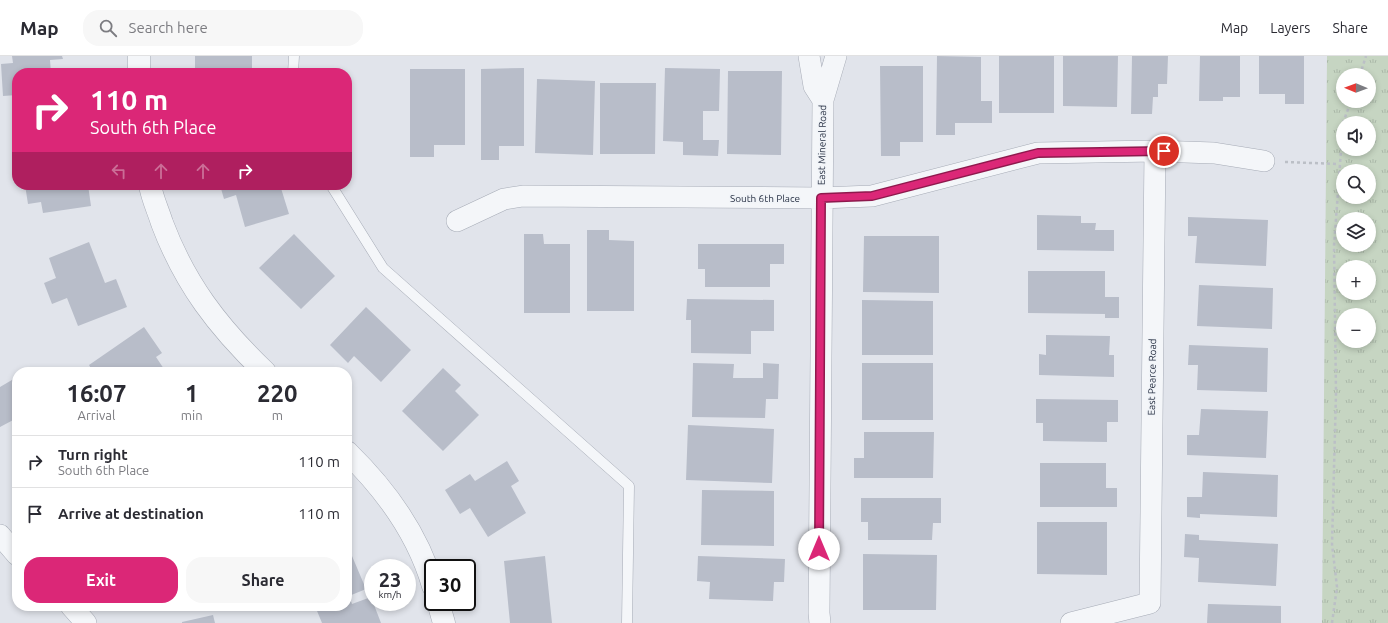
<!DOCTYPE html>
<meta charset="utf-8">
<style>
:root{--surface:#fff;--page:#f7f7f7;--text:#2b2b33;--muted:#7c7c81;--line:#e1e1e2;--accent:#db2777}
body{margin:0;font-family:Ubuntu,sans-serif;background:var(--page);color:var(--text);height:100vh;display:flex;flex-direction:column;font-size:15px;white-space:nowrap}
*{box-sizing:border-box;margin:0}
p{font-size:13px;color:var(--muted)}
.icon{flex:none;width:22px;height:22px;fill:none;stroke:currentColor;stroke-width:2;stroke-linecap:round;stroke-linejoin:round}
.map{position:relative;flex:1;overflow:hidden}
.panel{position:absolute;left:12px;top:311px;width:340px;height:244px;display:flex;flex-direction:column;background:var(--surface);border-radius:16px;box-shadow:0 2px 6px #0003}
.panel>*{flex:none}
.hud{position:absolute;left:12px;top:12px;width:340px;height:122px;border-radius:16px;box-shadow:0 2px 6px #0003;background:#db2777;color:#fff;overflow:hidden}
.needle{width:26px;rotate:271deg}
.buttons{position:absolute;left:1336px;top:12px;display:grid;gap:8px}
.buttons a{display:grid;place-items:center;width:40px;height:40px;border-radius:50%;background:var(--surface);box-shadow:0 2px 6px #0003;font-size:20px}
.speed{position:absolute;left:364px;top:503px;display:flex;gap:8px;font-size:20px;font-weight:700;text-align:center}
.speed>*{display:grid;place-content:center;width:52px;height:52px;border-radius:50%;background:var(--surface);box-shadow:0 2px 6px #0003;line-height:1}
.speed small{font-size:10px;font-weight:400}
.speed .limit{border:2px solid #111;border-radius:6px;background:#fff;color:#111}
.pin{position:absolute;display:grid;place-items:center;width:34px;height:34px;color:#fff;margin:-17px;border:2px solid #fff;border-radius:50%;box-shadow:0 1px 4px #0007}
.me{position:absolute;width:44px;margin:-22px;rotate:0deg;stroke-linejoin:round;filter:drop-shadow(0 0 3px #0008)}
.turn{display:flex;align-items:center;gap:14px;height:84px;padding:0 12px;font-size:18px}
.turn .icon{width:52px;height:52px;stroke-width:2.5}
.turn b{display:block;font-size:28px;line-height:34px}
.lanes{display:flex;align-items:center;height:38px;padding:0 12px;background:#0003;justify-content:center;gap:20px;direction:ltr}
.lanes .off{opacity:.35}
.eta{display:flex;justify-content:space-evenly;align-items:center;height:68px;text-align:center}
.eta b{font-size:24px;font-weight:700;line-height:28px}
.primary-button{display:flex;gap:8px;margin-top:auto;padding:8px 12px}
.primary-button a{flex:1;height:46px;border-radius:16px;background:var(--accent);color:#fff;font-size:16px;font-weight:700;line-height:46px;text-align:center}
.primary-button a+a{background:var(--page);color:var(--text)}
ul{padding:0;list-style:none}
li{display:flex;align-items:center;gap:12px;height:52px;padding:0 12px;border-top:1px solid var(--line)}
li div{flex:1}
li b{display:block;font-size:15px}
li em{font-style:normal}
header{display:flex;align-items:center;gap:24px;box-sizing:border-box;height:56px;padding:0 20px;background:var(--surface);border-bottom:1px solid var(--line)}
header strong{font-size:19px}
nav{display:flex;gap:22px;margin-inline-start:auto;font-size:14px}
.search{width:280px;height:36px;background:var(--page);display:flex;align-items:center;gap:10px;box-sizing:border-box;padding:0 14px;border-radius:16px;color:var(--muted);font-size:15px}
.map>svg:first-child{display:block}
.park{fill:url(#park-tufts);fill-rule:evenodd}
.building{fill:#b8bdc9}
.lines{fill:none;stroke-linecap:round;stroke-linejoin:round}
.service-casing{stroke:#a6abb6;stroke-width:11}
.minor-casing{stroke:#a6abb6;stroke-width:22}
.tertiary-casing{stroke:#a6abb6;stroke-width:23}
.path{stroke:#bbbfc6;stroke-width:2.5;stroke-dasharray:3 3;stroke-linecap:butt}
.service{stroke:#f4f6f9;stroke-width:10}
.minor{stroke:#f4f6f9;stroke-width:21}
.tertiary{stroke:#f4f6f9;stroke-width:22}
.route-casing{stroke:#8e194d;stroke-width:10}
.route{stroke:#db2777;stroke-width:7}
.labels{text-anchor:middle;dominant-baseline:central;stroke-width:3;stroke-linejoin:round;paint-order:stroke}
.street-label{font-size:10px;fill:#283144;stroke:#f1f4f8}
</style>
<header>
<strong>Map</strong>
<div class="search"><svg class="icon" aria-label="search" viewBox="0 0 24 24"><circle cx="10" cy="10" r="6"/><path d="M15 15l6 6"/></svg>Search here</div>
<nav><a>Map</a><a>Layers</a><a>Share</a></nav>
</header>
<div class="map">
<svg width="1388" height="567" viewBox="0 0 1388 567">
<defs>
<pattern id="park-tufts" width="24" height="20" patternUnits="userSpaceOnUse"><rect width="24" height="20" fill="#c6d5c2"/><path d="M3 7l-1-3M5 7V3M7 7l1-3M15 17l-1-3M17 17v-4M19 17l1-3" fill="none" stroke="#aab7a8"/></pattern>
</defs>
<rect width="100%" height="100%" fill="#e1e4eb"/>
<!-- park -->
<path class="park" d="M1327 0H1388V567H1322ZM1343 19H1369V45H1343ZM1343 67H1369V93H1343ZM1343 115H1369V141H1343ZM1343 163H1369V189H1343ZM1343 211H1369V237H1343ZM1343 259H1369V285H1343Z"/>
<!-- building -->
<path class="building" d="M12 0H62L63 3 50 4 51 17H17V39L3 40 1 8 13 7Z
M195 0H252V17H195Z
M937 0 981 1V45H992V67H955V79H936Z
M999 0H1054V57H999Z
M1063 0H1118L1117 51 1063 50Z
M1132 0H1168L1167 28H1158V41H1153L1152 58H1131Z
M1200 0H1240V41H1223V45H1199Z
M1259 0H1304V48H1285V38H1259Z
M880 10H923V86H900V100H881Z
M524 12V90H499V104H481V13Z
M665 12 720 13 719 55H703V84H719L718 100 683 99V86L663 85Z
M410 13H465V89H434V101H410Z
M728 15H782L781 99 727 98Z
M537 23 595 25 593 99 535 97Z
M600 27H656L655 98H600Z
M25 129H88L91 150 43 157 41 146 28 148Z
M220 129H280L289 158 245 171 236 139 224 143Z
M1037 159 1081 160V167H1096L1095 174H1114V195L1037 194Z
M1188 161 1268 164 1266 210 1195 207 1197 180H1188Z
M587 174H609V184L634 185V255H587Z
M294 178 335 220 301 253 259 212Z
M524 178H543L544 188H570V257H524Z
M864 180H939V237L863 236Z
M89 186 105 227 116 223 127 251 78 270 67 242 52 248 44 227 56 222 49 202Z
M698 188H784V208H770V231H705V213H698Z
M1028 215H1105V241H1119V262H1105V258L1028 257Z
M1199 229 1273 232 1272 273 1197 270Z
M687 243 774 244V275H751V298L691 297V264H686Z
M862 244 933 245V299H862Z
M366 251 411 294 381 326 354 300 348 307 330 289Z
M144 271 162 297 156 301 166 316H93L89 309Z
M1046 279 1110 280 1109 299H1114V321L1039 319V298L1046 299Z
M1189 289 1268 292 1267 336 1197 334 1198 309H1188Z
M693 307 734 308 733 322H763V307L779 308 778 343H766L765 362 692 361Z
M862 307H933V364H862Z
M443 312 461 329 455 335 479 359 443 395 402 355Z
M17 321V362L0 371V331Z
M1036 343 1118 344V366H1107V386L1043 385V367H1036Z
M1201 353 1268 355 1266 402 1187 399V379H1199Z
M688 369 774 373 772 427 686 424Z
M864 376H934L933 422H854V402H864Z
M507 405 519 425 511 430 526 457 488 481 470 452 460 458 445 434 470 418 475 425Z
M1040 407H1106V432H1117V451H1040Z
M1203 416 1278 419 1277 461 1200 458V462L1187 461V441H1202Z
M702 434 774 435V490L701 489Z
M861 442H941V467H933L932 484H868V466H861Z
M1037 466H1107V519L1037 518Z
M1185 478 1199 479V484L1278 488 1276 530 1198 526 1199 502 1184 501Z
M863 498 937 499 936 554H863Z
M352 500 366 533 349 540 352 548 371 541 381 567H322L315 550H347V502Z
M545 500 552 567H510L504 505Z
M698 500 785 503 784 526H774L773 545 709 543 710 526 697 525Z
M1208 548 1281 550V567H1207Z
M213 559 215 567H182V566Z"/>
<g class="lines">
<defs>
<path id="service" d="M293 17 294 0
M331 129 383 212 629 430 627 567"/>
<path id="minor" d="M809 0 814 30 823 44
M457 165 504 143 523 140 821 142 872 140 1038 97 1155 95 1214 97 1264 105
M0 479 17 499
M71 550 86 567
M820 567 819 557 823 44 836 0
M1071 567 1150 547 1155 95"/>
<path id="tertiary" d="M139 0V17
M150 129C152 142 158 154 162 167 185 228 218 271 265 316
M347 396C385 433 418 478 433 530
M438 546 444 567"/>
</defs>
<!-- service casing -->
<use href="#service" class="service-casing"/>
<!-- minor casing -->
<use href="#minor" class="minor-casing"/>
<!-- tertiary casing -->
<use href="#tertiary" class="tertiary-casing"/>
<!-- path -->
<path class="path" d="M1360 19 1366 0
M1343 67 1351 45
M1285 106 1339 108
M1332 567 1337 531 1332 488 1336 337 1334 190 1343 67"/>
<!-- service -->
<use href="#service" class="service"/>
<!-- minor -->
<use href="#minor" class="minor"/>
<!-- tertiary -->
<use href="#tertiary" class="tertiary"/>
</g>
<g class="lines">
<defs>
<path id="route" d="M819 493 821 142 872 140 1038 97 1164 95"/>
</defs>
<!-- route casing -->
<use href="#route" class="route-casing"/>
<!-- route -->
<use href="#route" class="route"/>
</g>
<g class="labels">
<!-- street labels -->
<g class="street-label">
<text transform="translate(822 89) rotate(-89)">East Mineral Road</text>
<text x="765" y="142">South 6th Place</text>
<text transform="translate(1152 321) rotate(-89)">East Pearce Road</text>
</g>
</g>
</svg>
<div class="buttons">
<a><svg class="needle" viewBox="-14 -14 28 28"><path d="M0-13l5 13h-10z" fill="#e53935"/><path d="M0 13l5-13h-10z" fill="#7c7c81"/></svg></a>
<a><svg class="icon" aria-label="sound" viewBox="0 0 24 24"><path d="M4 9h4l5-4v14l-5-4H4zM17 9q2 3 0 6"/></svg></a>
<a><svg class="icon" aria-label="search" viewBox="0 0 24 24"><circle cx="10" cy="10" r="6"/><path d="M15 15l6 6"/></svg></a>
<a><svg class="icon" aria-label="layers" viewBox="0 0 24 24"><path d="M12 4l9 5-9 5-9-5zM3 14l9 5 9-5"/></svg></a>
<a>+</a>
<a>−</a>
</div>
<div class="speed"><div>23<small>km/h</small></div><div class="limit">30</div></div>
<div class="pin" style="left:1164px;top:95px;background:#d93025"><svg class="icon" aria-label="arrive" viewBox="0 0 24 24"><path d="M6 21V4h12l-3 4 3 4H6"/></svg></div>
<svg class="me" style="left:819px;top:493px" viewBox="-20 -20 40 40"><circle r="19" fill="#fff"/><path d="M0-13L10 11 0 6-10 11z" fill="#db2777"/></svg>
<div class="hud">
<div class="turn"><svg class="icon" aria-label="right" viewBox="0 0 24 24"><path d="M7 20v-9h11M14 6l5 5-5 5"/></svg><div><b>110 m</b>South 6th Place</div></div>
<div class="lanes"><svg class="icon off" aria-label="left" viewBox="0 0 24 24"><path d="M17 20v-9H6M10 6l-5 5 5 5"/></svg><svg class="icon off" aria-label="ahead" viewBox="0 0 24 24"><path d="M12 20V5M6 11l6-6 6 6"/></svg><svg class="icon off" aria-label="ahead" viewBox="0 0 24 24"><path d="M12 20V5M6 11l6-6 6 6"/></svg><svg class="icon" aria-label="right" viewBox="0 0 24 24"><path d="M7 20v-9h11M14 6l5 5-5 5"/></svg></div>
</div>
<section class="panel">
<div class="eta">
<div><b>16:07</b><p>Arrival</p></div>
<div><b>1</b><p>min</p></div>
<div><b>220</b><p>m</p></div>
</div>
<ul>
<li><svg class="icon" aria-label="right" viewBox="0 0 24 24"><path d="M7 20v-9h11M14 6l5 5-5 5"/></svg><div><b>Turn right</b><p>South 6th Place</p></div><em>110 m</em></li>
<li><svg class="icon" aria-label="arrive" viewBox="0 0 24 24"><path d="M6 21V4h12l-3 4 3 4H6"/></svg><div><b>Arrive at destination</b></div><em>110 m</em></li>
</ul>
<div class="primary-button"><a>Exit</a><a>Share</a></div>
</section>
</div>
